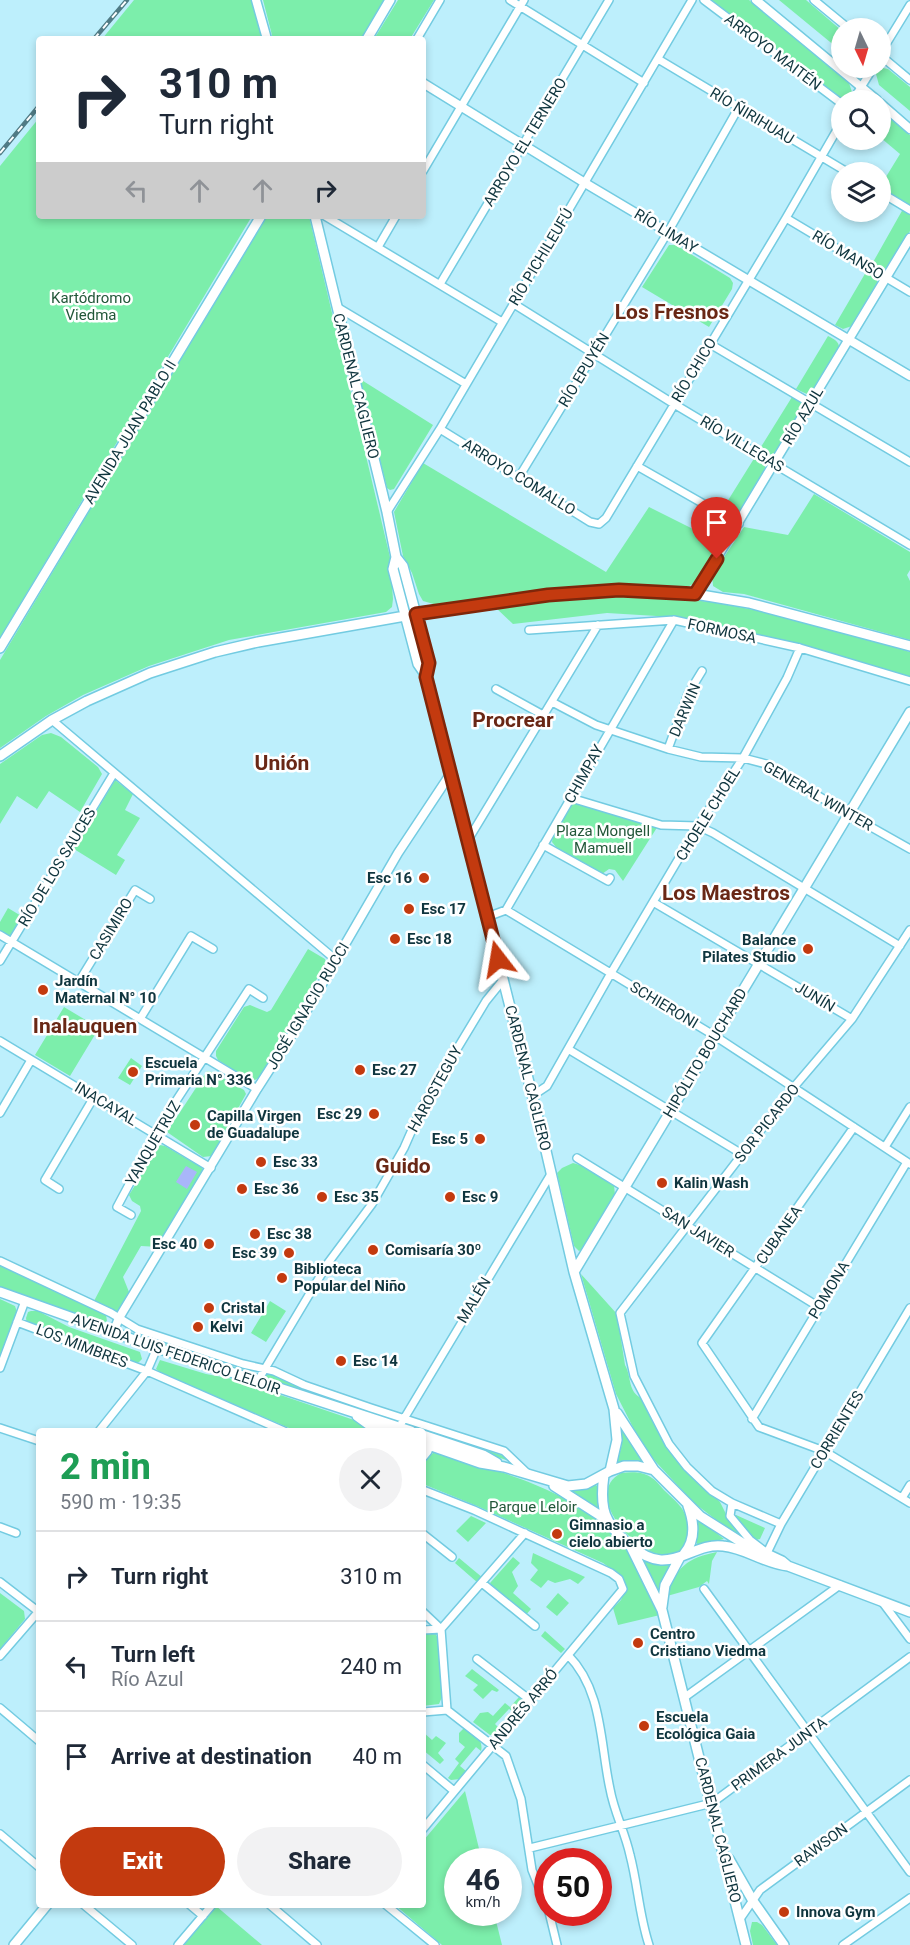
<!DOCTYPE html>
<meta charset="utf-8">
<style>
:root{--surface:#fff;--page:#f2f2f3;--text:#1f2937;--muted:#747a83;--line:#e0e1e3;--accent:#c33a0f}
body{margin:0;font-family:Roboto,sans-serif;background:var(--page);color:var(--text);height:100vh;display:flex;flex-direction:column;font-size:22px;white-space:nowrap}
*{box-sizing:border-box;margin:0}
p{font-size:20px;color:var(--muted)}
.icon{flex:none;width:33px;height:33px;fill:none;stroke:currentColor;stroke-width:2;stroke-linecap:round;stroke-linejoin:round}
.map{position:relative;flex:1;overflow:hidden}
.side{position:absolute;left:36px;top:1428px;width:390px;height:480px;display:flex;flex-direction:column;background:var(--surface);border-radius:6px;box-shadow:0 3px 9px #0003}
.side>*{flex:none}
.top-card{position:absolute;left:36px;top:36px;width:390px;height:183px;border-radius:6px;box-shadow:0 3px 9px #0003;background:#fff;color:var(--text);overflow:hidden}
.needle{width:39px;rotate:175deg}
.tools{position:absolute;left:831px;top:18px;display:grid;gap:12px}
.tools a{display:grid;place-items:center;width:60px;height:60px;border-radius:50%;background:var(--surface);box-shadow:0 3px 9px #0003;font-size:30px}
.speed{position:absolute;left:444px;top:1848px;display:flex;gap:12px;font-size:30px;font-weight:700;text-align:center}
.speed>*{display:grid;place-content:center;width:78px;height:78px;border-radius:50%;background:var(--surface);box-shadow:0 3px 9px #0003;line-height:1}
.speed small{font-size:15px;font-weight:400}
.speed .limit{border:9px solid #d22;background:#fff;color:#111}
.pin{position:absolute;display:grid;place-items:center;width:51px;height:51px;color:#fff;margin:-62px -26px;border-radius:50% 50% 50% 0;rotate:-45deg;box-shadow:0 0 6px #0007}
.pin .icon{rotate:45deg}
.me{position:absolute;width:66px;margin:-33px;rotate:346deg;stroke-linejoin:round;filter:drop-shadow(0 0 4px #0008)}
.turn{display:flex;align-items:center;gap:21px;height:126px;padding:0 24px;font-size:27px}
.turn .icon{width:78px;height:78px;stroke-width:2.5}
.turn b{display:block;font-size:42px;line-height:51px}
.lanes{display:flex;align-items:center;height:57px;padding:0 24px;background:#0003;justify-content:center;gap:30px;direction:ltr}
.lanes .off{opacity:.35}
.round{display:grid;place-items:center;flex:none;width:63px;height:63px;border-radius:32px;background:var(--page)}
.headline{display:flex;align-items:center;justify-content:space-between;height:102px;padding:0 24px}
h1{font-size:36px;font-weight:800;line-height:45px;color:#1e9e55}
.action{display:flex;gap:12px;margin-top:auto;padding:12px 24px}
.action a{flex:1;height:69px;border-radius:36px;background:var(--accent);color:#fff;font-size:24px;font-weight:800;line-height:69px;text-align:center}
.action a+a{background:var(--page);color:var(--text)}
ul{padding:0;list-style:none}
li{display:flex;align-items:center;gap:18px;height:90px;padding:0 24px;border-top:2px solid var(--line)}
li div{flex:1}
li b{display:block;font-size:22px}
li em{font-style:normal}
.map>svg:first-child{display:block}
.green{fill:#7ceeab}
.water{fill:#a9b6f9}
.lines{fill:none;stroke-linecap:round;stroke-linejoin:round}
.minor-casing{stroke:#73cbe1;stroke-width:10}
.tertiary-casing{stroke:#73cbe1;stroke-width:11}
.secondary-casing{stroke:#73cbe1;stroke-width:12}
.minor{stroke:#fff;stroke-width:7}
.tertiary{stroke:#fff;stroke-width:8}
.secondary{stroke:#fff;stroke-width:9}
.rail-casing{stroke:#507b85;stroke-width:4.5}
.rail{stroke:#fff;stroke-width:2;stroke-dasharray:7;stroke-linecap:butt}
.route-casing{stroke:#7f260a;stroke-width:15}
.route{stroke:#c33a0f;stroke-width:10}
.poi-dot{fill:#c33a0f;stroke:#fff;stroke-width:2}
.labels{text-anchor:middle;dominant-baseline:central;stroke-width:5;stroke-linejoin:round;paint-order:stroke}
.street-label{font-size:15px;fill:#0f353e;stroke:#fff}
.park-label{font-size:15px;fill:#225739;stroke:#fff}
.poi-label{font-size:15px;font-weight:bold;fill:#0f353e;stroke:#fff;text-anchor:start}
.district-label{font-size:21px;font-weight:bold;fill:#692715;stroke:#fff}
</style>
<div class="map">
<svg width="910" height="1945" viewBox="0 0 910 1945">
<rect width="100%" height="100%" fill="#bdeffc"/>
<!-- green -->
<path class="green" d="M134 0H253L262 39H102Z
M263 0H385L361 39H273Z
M398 0H434L410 39H374Z
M711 0H749L849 83 852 92 848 98 841 99Z
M779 0H806L841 30V51Z
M883 68 888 69 910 87V111L879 85 876 74 879 69Z
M881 110 910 135V207L880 189 881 185 900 154 881 138Z
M39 118V216H252L0 638V166Z
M903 209 910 213V231L888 268 880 269 872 264Z
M266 216H309L390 557 393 599 392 607 386 612 229 640 149 666 83 695 46 716 0 748V660Z
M669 245H676L730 278 733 283 732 289 709 327 642 287Z
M866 272 876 278 878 284 852 326 843 329 835 325Z
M828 336C834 339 840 342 839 349L812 393 809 395 796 389Z
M360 379 433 425 394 489 390 490 387 488Z
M792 397 801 403 802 411 776 453 767 455 759 450Z
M755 457 764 462 766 471 738 514 730 515 722 510Z
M423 463 606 572 649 507 721 543C711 558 702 584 684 588L613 585 557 589 437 605 423 601 419 594 412 573 403 556 394 512Z
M814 494 910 552V570L907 575 910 581V640L744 594 723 592 713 586 712 575 744 527 788 535Z
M623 595C722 596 817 623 910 652V677L800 644 673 617 607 613 513 624 495 607 586 597Z
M51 733 61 737 98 767 102 774 80 812 49 791 37 809 17 796 0 824V764L42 735Z
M115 780 133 794 125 810 140 818 117 855 125 860 116 875 74 849Z
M579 802 658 826 623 881 615 870 609 869 602 874 556 847 552 842 553 836 572 803Z
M8 908 23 917 10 937 0 931V922Z
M308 949 325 959 326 963 261 1076 255 1080 248 1079 218 1060 216 1056V1051L244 1007 250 1005 267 1012 271 1010Z
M64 1007 99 1028 70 1076 35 1055Z
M131 1058 142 1066 130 1085 118 1078Z
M207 1071 212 1072 244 1090 246 1094 212 1156 203 1157 167 1132Z
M160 1145 165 1146 201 1167 204 1171 159 1247 141 1246 123 1277 131 1297 119 1312H116L94 1301 141 1211 140 1206 132 1201 129 1195Z
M573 1163 580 1165 614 1185 615 1195 583 1249 579 1251 574 1246 557 1173 562 1168Z
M0 1265 106 1315 107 1321 101 1324 0 1287Z
M581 1274 617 1314 625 1365C632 1377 627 1392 643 1399L686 1469 720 1502 728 1518 742 1537 727 1528 694 1503 655 1461 639 1439 616 1394Z
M0 1299 15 1306 18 1315 0 1365Z
M270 1301 286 1311 266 1342 251 1333Z
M31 1311H38L69 1327 140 1352 142 1359 139 1362 135 1363 27 1325 26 1318 28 1312Z
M133 1331 141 1336 247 1371H253L247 1373 138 1337Z
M160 1360 206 1374 233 1379 357 1421 374 1431H296L161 1373 156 1369Z
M268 1373H272L302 1387 396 1421 266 1379 265 1374Z
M409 1424 504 1456 509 1461 408 1426Z
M619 1426 644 1462 643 1463H617L622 1444Z
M433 1453C454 1454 484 1466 504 1473 559 1492 609 1515 639 1569 647 1584 653 1599 660 1615L618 1625 613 1608 621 1600 625 1590 618 1574 603 1563 477 1506 423 1484V1462Z
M621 1473C631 1472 643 1471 652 1478 657 1481 661 1487 665 1491 671 1497 680 1504 684 1512 689 1521 690 1538 684 1547 662 1583 573 1499 621 1473Z
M596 1485 598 1487 600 1508 597 1509 573 1492V1490Z
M736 1515 765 1528 760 1539 756 1540 733 1516Z
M471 1516 486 1523 468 1542 456 1531Z
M697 1519H699L724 1539 698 1545 696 1542Z
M717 1552 712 1561 709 1584 707 1581 699 1587 667 1596C676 1567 687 1558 717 1552Z
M533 1553 585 1577 578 1584 570 1579 555 1583 548 1580 541 1588 530 1580 538 1570 531 1563Z
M513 1557 520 1563 512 1572 518 1586 513 1593 531 1609 525 1616 492 1587 490 1583Z
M459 1558 483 1578 478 1583 455 1563Z
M645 1560 660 1565 668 1564 670 1566 660 1592 657 1591 643 1562Z
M0 1593 24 1611 25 1619 0 1649Z
M558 1593 569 1603 557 1616 546 1607Z
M545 1631 565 1649 561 1653 541 1636Z
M432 1632 435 1633 438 1638 442 1697 439 1704 423 1706V1633Z
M472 1669 499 1690 497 1692 492 1690 483 1699 473 1690 478 1685 465 1676Z
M519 1697 522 1700 514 1712 509 1709 495 1724 501 1730 495 1735H490L473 1722 480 1713 488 1712 493 1716 505 1703 510 1707Z
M465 1727C473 1734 484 1739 481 1751L476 1747 460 1766 466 1771 460 1779 451 1780 448 1778 459 1763 455 1759 465 1747 459 1742V1733Z
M423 1732 432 1740 436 1736 446 1743 438 1753 444 1760 440 1764 423 1750Z
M465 1791 482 1861 458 1862V1912L494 1913 502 1945H442L395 1905H423V1841Z
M216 1906 262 1945H182Z
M752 1922H757L762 1925 777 1945H753L750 1931Z"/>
<!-- water -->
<path class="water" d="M186 1166 197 1172 187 1189 176 1182Z"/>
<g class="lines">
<defs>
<path id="minor" d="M510 0 644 83
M704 0 842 104
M814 0 848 28
M417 39 440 0
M880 54 910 5
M880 55 910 80
M658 59 847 172
M853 100 873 68
M423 171 524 0
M880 192 910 210
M325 216 502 322
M786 218 910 292
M378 247 396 216
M440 284 609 0
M514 304 674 404 910 545
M337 307 466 384
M710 344 910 462
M440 429 590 522 599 524 606 518 786 218 842 121
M637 466 739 524
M519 477 668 232 739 107
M387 512 440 429 692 0
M529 630 674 620 800 648 910 681
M496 689 543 715
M552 702 596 725 668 749 701 757 743 758 766 764 848 814 910 849
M52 720 336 960
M668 749 688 694 702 671
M571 798 661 825 698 826 713 833 900 946
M468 840 598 625
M543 845 608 881 610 878
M653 902 852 1019
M506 910 715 1036 910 1164
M487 917 506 910 674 620
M0 935 257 1089
M0 961 114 773
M78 983 135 890 150 899
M140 1019 191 936 213 949
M0 1041 211 1168
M568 1049 742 1154
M532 1093 538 1092 547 1086 611 973 698 826 743 758 787 678 800 648
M0 1113 31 1060
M854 1127 702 1343 759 1427 824 1451 910 1503
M885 1147 910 1107
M577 1158 819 1307
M59 1189 45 1180 94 1097
M131 1215 117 1207 163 1121 249 989 263 998
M0 1261 111 1313 137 1329 243 1364 274 1371 304 1385 371 1408 504 1451 526 1472
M17 1322 147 1371 284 1431
M0 1368 25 1301
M257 1382 328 1263 372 1204 404 1148 422 1107 486 1001 503 980
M752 1419 907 1162
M402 1422 551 1174
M0 1428 39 1441
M99 1431 147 1371 157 1348
M423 1490 474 1510 611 1573 619 1579 623 1589 423 1829
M902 1498 910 1485
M732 1503 730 1516 750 1540 767 1553 781 1524 910 1308
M781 1524 732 1503 712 1491 687 1467 669 1444 634 1376 620 1313 794 1087 852 1019 910 930
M0 1527 16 1533
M423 1534 452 1557
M0 1582 39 1612
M482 1583 535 1626
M704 1589 910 1872
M883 1603 910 1639
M423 1612 441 1629
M423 1630 441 1629 525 1533
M568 1655C603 1690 600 1744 610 1789 614 1812 625 1832 630 1855 638 1885 639 1915 649 1945
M0 1656 39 1611
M477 1659 530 1700
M685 1697 840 1585
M0 1708 39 1741
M447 1710 506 1756 521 1799 532 1870 548 1910
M423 1712 447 1710 441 1629
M423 1765 454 1791
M0 1834 39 1867
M530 1848 712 1803 910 1657
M84 1905 132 1945
M190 1905 203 1916
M270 1905 317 1945
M386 1905 435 1945
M549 1912 557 1945
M740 1919 760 1890 910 1780
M178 1945 212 1905
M843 1945 910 1898"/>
<path id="tertiary" d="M256 0 267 39
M756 0 877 100
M423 83 585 183 910 376
M880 103 910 129
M695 594 910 238
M113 1333 119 1318 257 1089 300 1022 398 853 451 773"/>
<path id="secondary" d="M367 39 390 0
M315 216 387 512 396 557 393 569 418 664 427 677 543 1138 574 1272 614 1409 617 1440 610 1471
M396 557 403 566 429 663 427 677
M0 648 261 216
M0 756 52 720 87 701 150 673 215 652 258 642 405 616 548 595 619 590 641 591 695 594 749 603 910 646
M574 1272 910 712
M0 1292 157 1348 411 1431
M617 1413 654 1470
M357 1416 368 1424 387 1431
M423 1435 483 1455 497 1463
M423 1443 480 1463 504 1467 568 1486 586 1484 610 1471 624 1466H638L654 1470 700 1516 741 1542 782 1561 788 1566
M423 1456 427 1451 430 1443
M604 1475C602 1489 601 1508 608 1520 617 1537 642 1559 661 1560 683 1561 700 1543 723 1546 746 1548 765 1564 788 1566L910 1612
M554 1486 607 1520
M631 1547 662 1610 746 1945
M684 1554C696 1540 694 1522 688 1506
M662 1607 665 1585 680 1557
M729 1859 753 1901 784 1945
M14 1945 47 1905"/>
</defs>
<!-- minor casing -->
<use href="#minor" class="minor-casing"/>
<!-- tertiary casing -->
<use href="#tertiary" class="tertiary-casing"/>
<!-- secondary casing -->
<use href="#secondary" class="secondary-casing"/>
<!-- minor -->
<use href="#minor" class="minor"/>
<!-- tertiary -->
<use href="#tertiary" class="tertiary"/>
<!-- secondary -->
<use href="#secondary" class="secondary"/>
<defs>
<path id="rail" d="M94 39 127 0
M0 153 39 106"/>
</defs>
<!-- rail casing -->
<use href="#rail" class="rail-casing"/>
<!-- rail -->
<use href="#rail" class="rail"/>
</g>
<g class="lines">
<defs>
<path id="route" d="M498 959 426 677 429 663 416 614 548 595 619 590 695 594 717 559"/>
</defs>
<!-- route casing -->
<use href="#route" class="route-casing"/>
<!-- route -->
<use href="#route" class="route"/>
</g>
<!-- markers -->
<g class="poi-dot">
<circle cx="424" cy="878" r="6"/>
<circle cx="409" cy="909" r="6"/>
<circle cx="395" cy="939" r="6"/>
<circle cx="808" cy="949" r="6"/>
<circle cx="43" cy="990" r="6"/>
<circle cx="360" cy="1070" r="6"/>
<circle cx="133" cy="1072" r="6"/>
<circle cx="374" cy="1114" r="6"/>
<circle cx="195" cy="1125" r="6"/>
<circle cx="480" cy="1139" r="6"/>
<circle cx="261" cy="1162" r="6"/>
<circle cx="662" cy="1183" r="6"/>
<circle cx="242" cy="1189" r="6"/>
<circle cx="322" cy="1197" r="6"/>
<circle cx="450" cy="1197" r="6"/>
<circle cx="255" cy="1234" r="6"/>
<circle cx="209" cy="1244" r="6"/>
<circle cx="373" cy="1250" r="6"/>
<circle cx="289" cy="1253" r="6"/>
<circle cx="282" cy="1278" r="6"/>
<circle cx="209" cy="1308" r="6"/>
<circle cx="198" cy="1327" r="6"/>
<circle cx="341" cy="1361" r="6"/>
<circle cx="557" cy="1534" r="6"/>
<circle cx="638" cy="1643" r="6"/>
<circle cx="644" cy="1726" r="6"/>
<circle cx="784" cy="1912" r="6"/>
</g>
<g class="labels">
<!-- street labels -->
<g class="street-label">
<text transform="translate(773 52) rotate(37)">ARROYO MAITÉN</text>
<text transform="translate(752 116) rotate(31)">RÍO ÑIRIHUAU</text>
<text transform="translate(525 142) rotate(-59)">ARROYO EL TERNERO</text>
<text transform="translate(666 231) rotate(31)">RÍO LIMAY</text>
<text transform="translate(848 255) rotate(31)">RÍO MANSO</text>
<text transform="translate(541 257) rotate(-59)">RÍO PICHILEUFÚ</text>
<text transform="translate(584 370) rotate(-59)">RÍO EPUYÉN</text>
<text transform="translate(694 370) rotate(-59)">RÍO CHICO</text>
<text transform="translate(356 386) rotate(76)">CARDENAL CAGLIERO</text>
<text transform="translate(803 416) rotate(-59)">RÍO AZUL</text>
<text transform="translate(130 432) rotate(-59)">AVENIDA JUAN PABLO II</text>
<text transform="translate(742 444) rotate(31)">RÍO VILLEGAS</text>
<text transform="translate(519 477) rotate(32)">ARROYO COMALLO</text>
<text transform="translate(722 631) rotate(12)">FORMOSA</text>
<text transform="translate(685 710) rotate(-67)">DARWIN</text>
<text transform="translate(584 774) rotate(-61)">CHIMPAY</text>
<text transform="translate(818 796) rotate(30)">GENERAL WINTER</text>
<text transform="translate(708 814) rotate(-58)">CHOELE CHOEL</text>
<text transform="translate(57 867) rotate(-59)">RÍO DE LOS SAUCES</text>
<text transform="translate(111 929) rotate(-59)">CASIMIRO</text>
<text transform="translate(815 997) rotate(31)">JUNÍN</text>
<text transform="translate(664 1005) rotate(31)">SCHIERONI</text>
<text transform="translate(308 1006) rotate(-59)">JOSÉ IGNACIO RUCCI</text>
<text transform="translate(705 1053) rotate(-59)">HIPÓLITO BOUCHARD</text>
<text transform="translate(528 1078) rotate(76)">CARDENAL CAGLIERO</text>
<text transform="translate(435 1089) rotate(-61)">HAROSTEGUY</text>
<text transform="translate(106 1104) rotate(31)">INACAYAL</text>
<text transform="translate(767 1123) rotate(-52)">SOR PICARDO</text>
<text transform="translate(153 1143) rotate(-60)">YANQUETRUZ</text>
<text transform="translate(698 1232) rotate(32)">SAN JAVIER</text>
<text transform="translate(779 1235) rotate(-55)">CUBANEA</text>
<text transform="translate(829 1290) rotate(-59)">POMONA</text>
<text transform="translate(474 1300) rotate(-59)">MALÉN</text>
<text transform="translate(82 1346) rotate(21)">LOS MIMBRES</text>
<text transform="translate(176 1354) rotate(19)">AVENIDA LUIS FEDERICO LELOIR</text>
<text transform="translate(837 1430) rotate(-59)">CORRIENTES</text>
<text transform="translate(523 1709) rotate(-50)">ANDRÉS ARRÓ</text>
<text transform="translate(779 1754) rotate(-36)">PRIMERA JUNTA</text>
<text transform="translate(718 1830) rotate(76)">CARDENAL CAGLIERO</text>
<text transform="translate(821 1845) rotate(-36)">RAWSON</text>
</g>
<!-- park labels -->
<g class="park-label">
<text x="91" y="298">Kartódromo<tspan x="91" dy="17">Viedma</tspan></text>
<text x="603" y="831">Plaza Mongell<tspan x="603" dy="17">Mamuell</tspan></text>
<text x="533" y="1507">Parque Leloir</text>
</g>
<!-- poi labels -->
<g class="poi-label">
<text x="412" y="878" text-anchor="end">Esc 16</text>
<text x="421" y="909">Esc 17</text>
<text x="407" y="939">Esc 18</text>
<text x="796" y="940" text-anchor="end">Balance<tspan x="796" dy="17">Pilates Studio</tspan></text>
<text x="55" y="981">Jardín<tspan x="55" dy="17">Maternal N° 10</tspan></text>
<text x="145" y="1063">Escuela<tspan x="145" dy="17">Primaria N° 336</tspan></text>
<text x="372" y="1070">Esc 27</text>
<text x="362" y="1114" text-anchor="end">Esc 29</text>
<text x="207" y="1116">Capilla Virgen<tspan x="207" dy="17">de Guadalupe</tspan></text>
<text x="468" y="1139" text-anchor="end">Esc 5</text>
<text x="273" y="1162">Esc 33</text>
<text x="674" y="1183">Kalin Wash</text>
<text x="254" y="1189">Esc 36</text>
<text x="334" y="1197">Esc 35</text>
<text x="462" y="1197">Esc 9</text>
<text x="267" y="1234">Esc 38</text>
<text x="197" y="1244" text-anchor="end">Esc 40</text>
<text x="385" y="1250">Comisaría 30º</text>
<text x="277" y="1253" text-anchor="end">Esc 39</text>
<text x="294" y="1269">Biblioteca<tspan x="294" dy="17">Popular del Niño</tspan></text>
<text x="221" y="1308">Cristal</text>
<text x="210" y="1327">Kelvi</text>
<text x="353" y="1361">Esc 14</text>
<text x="569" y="1525">Gimnasio a<tspan x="569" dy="17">cielo abierto</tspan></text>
<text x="650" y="1634">Centro<tspan x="650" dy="17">Cristiano Viedma</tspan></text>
<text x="656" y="1717">Escuela<tspan x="656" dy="17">Ecológica Gaia</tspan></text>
<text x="796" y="1912">Innova Gym</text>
</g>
<!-- district labels -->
<g class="district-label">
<text x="672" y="312">Los Fresnos</text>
<text x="513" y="720">Procrear</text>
<text x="282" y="763">Unión</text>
<text x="726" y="893">Los Maestros</text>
<text x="85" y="1026">Inalauquen</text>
<text x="403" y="1166">Guido</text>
</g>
</g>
</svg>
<div class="tools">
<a><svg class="needle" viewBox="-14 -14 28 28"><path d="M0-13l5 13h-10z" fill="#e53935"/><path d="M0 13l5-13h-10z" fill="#747a83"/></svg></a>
<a><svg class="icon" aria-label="search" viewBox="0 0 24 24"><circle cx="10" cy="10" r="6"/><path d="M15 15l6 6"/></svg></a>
<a><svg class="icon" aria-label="layers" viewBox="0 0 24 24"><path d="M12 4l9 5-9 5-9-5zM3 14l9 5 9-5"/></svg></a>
</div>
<div class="speed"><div>46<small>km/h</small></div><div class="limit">50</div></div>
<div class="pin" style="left:717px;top:559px;background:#d93025"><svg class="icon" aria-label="arrive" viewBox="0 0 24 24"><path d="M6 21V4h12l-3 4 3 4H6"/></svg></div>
<svg class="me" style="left:498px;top:959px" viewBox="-20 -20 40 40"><path d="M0-17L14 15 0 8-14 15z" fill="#c33a0f" stroke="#fff" stroke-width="4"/></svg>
<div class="top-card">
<div class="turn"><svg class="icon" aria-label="right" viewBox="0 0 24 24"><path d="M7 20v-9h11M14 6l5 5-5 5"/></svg><div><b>310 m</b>Turn right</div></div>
<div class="lanes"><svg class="icon off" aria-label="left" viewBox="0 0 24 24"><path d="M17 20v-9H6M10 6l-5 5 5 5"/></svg><svg class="icon off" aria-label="ahead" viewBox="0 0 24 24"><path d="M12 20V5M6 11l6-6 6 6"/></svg><svg class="icon off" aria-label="ahead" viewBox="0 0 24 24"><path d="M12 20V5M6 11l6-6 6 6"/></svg><svg class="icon" aria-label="right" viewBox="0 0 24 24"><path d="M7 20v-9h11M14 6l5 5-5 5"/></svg></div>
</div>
<section class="side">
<div class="headline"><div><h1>2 min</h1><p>590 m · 19:35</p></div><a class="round"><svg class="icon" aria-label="close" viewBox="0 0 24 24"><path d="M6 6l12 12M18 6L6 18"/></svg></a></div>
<ul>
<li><svg class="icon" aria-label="right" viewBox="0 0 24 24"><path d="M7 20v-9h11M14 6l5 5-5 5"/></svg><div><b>Turn right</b></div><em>310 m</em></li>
<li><svg class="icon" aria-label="left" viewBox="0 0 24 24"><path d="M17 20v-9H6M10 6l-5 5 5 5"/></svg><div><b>Turn left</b><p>Río Azul</p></div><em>240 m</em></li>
<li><svg class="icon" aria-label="arrive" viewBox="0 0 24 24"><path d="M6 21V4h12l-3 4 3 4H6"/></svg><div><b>Arrive at destination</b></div><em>40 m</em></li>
</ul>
<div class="action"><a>Exit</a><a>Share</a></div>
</section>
</div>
